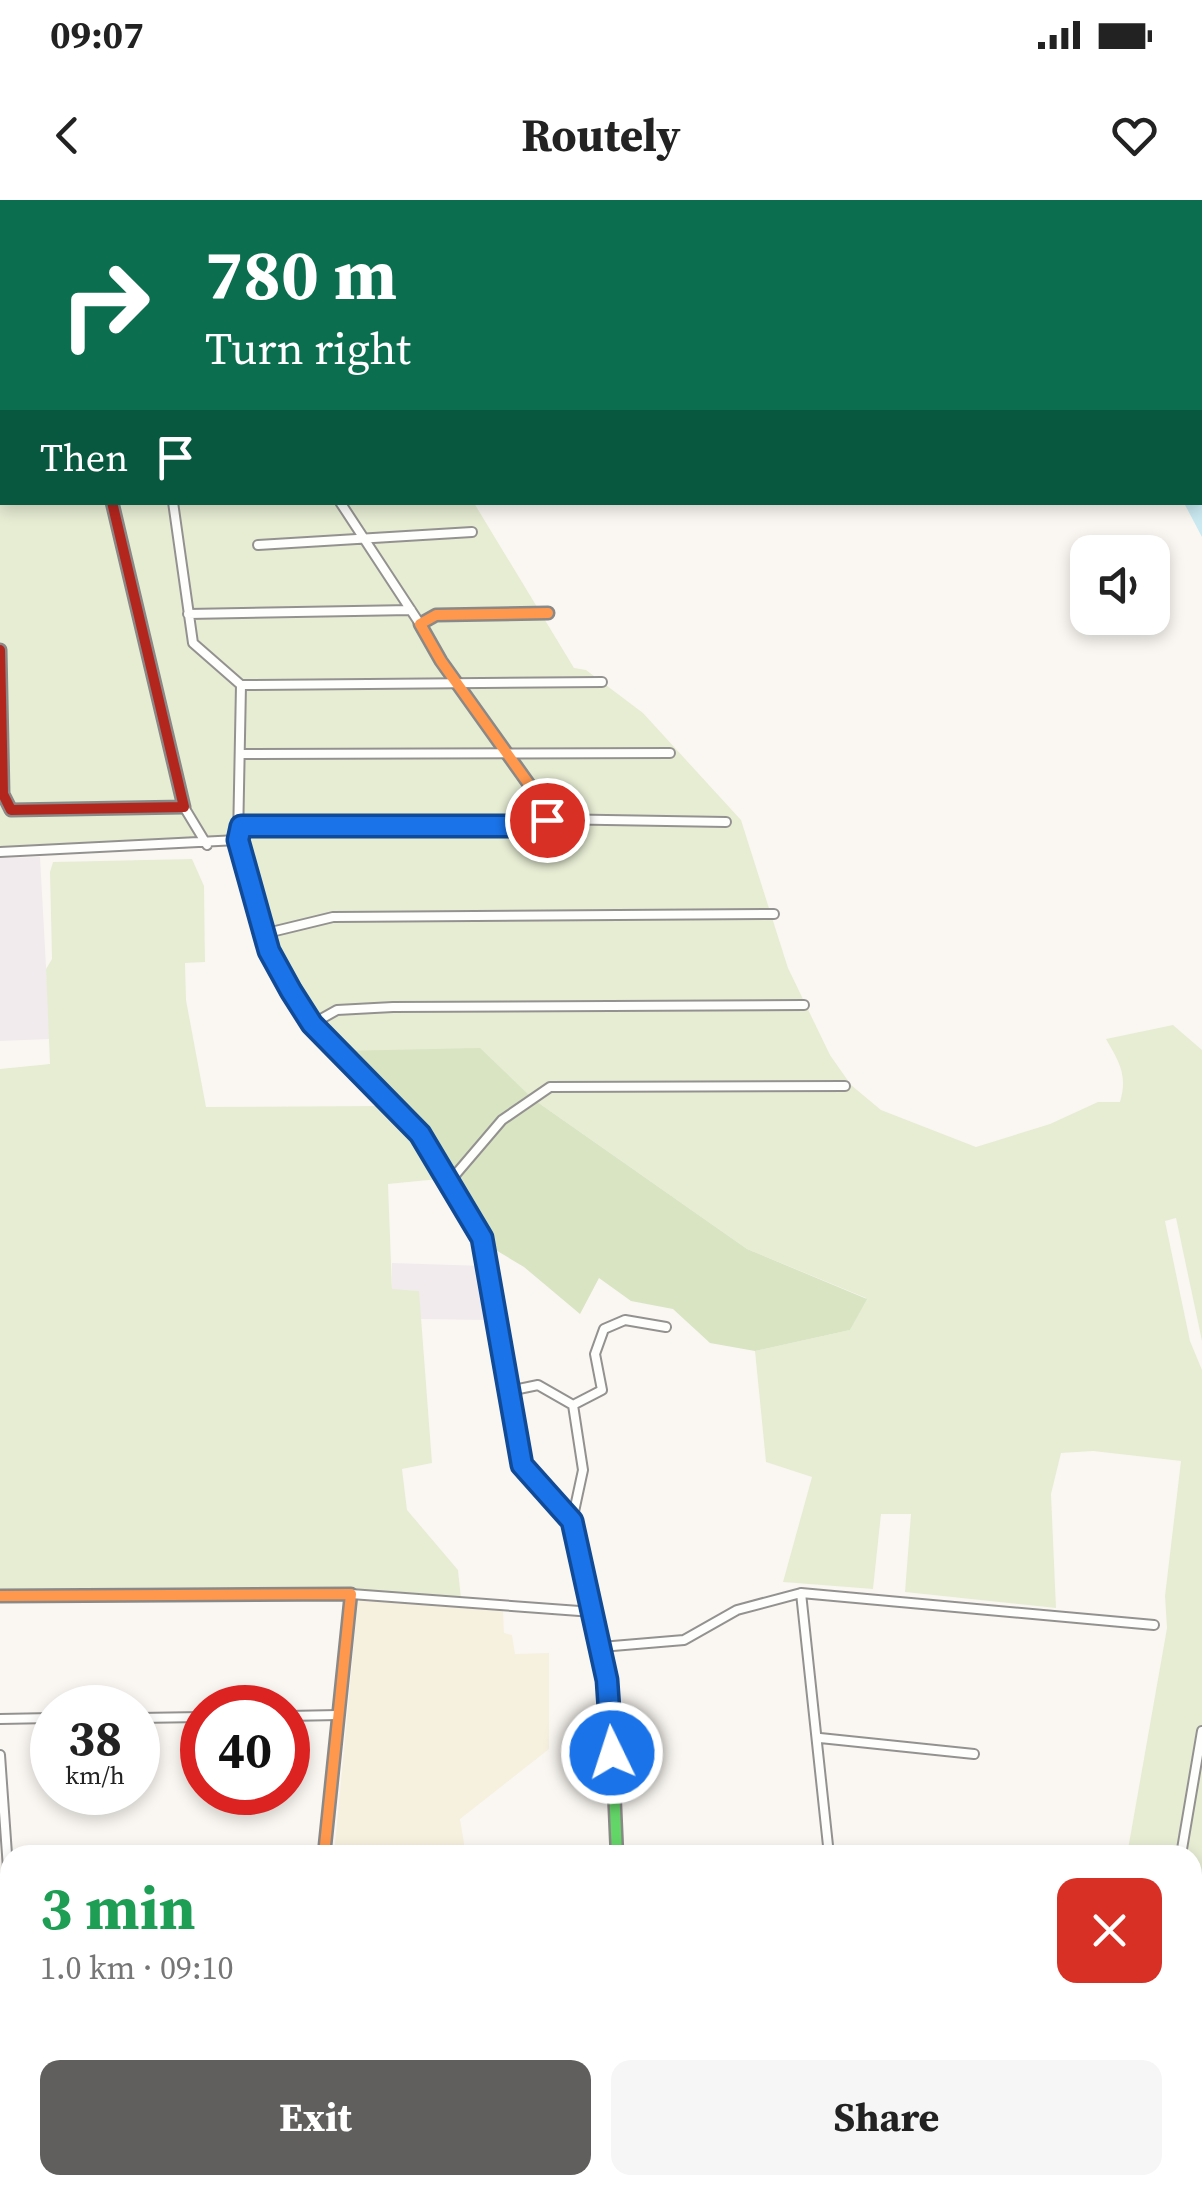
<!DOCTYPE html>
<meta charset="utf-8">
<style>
:root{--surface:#fff;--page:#f6f6f6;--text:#222;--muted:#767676;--accent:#605f5d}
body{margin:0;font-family:"Source Serif 4",serif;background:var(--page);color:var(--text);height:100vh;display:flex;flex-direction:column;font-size:38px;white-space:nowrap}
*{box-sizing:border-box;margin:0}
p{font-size:32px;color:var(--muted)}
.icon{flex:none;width:55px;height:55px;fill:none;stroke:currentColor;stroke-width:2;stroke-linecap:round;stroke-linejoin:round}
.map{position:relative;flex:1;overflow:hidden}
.sheet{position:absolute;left:0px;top:1645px;width:1202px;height:350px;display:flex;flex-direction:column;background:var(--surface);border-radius:30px 30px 0 0;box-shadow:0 5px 15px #0003}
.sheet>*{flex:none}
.banner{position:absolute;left:0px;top:0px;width:1202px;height:305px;box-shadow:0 5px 15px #0003;background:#0b6e4f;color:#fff;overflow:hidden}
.buttons{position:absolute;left:1070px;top:335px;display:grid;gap:20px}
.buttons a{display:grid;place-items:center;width:100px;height:100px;border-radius:20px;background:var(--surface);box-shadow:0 5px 15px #0003;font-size:50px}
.speed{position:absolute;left:30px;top:1485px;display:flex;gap:20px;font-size:50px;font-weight:700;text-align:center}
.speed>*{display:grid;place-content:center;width:130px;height:130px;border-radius:50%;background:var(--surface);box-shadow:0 5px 15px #0003;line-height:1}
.speed small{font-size:25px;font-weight:400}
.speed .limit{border:15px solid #d22;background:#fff;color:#111}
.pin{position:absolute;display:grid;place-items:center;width:85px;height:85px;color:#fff;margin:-42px;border:5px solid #fff;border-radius:50%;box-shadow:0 2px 10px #0007}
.me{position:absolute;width:110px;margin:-55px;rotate:356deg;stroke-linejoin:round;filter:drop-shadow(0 0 8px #0008)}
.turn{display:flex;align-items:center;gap:35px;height:210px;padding:0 40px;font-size:45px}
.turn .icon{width:130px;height:130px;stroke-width:2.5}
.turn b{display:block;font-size:70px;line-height:85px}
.then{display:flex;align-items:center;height:95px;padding:0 40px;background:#0003;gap:20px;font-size:38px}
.round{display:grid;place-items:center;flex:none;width:105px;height:105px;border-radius:20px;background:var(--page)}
.overview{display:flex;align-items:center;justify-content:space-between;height:170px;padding:0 40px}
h1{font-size:60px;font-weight:700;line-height:75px;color:#1e9e55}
.cta{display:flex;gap:20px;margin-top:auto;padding:20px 40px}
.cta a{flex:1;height:115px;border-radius:20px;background:var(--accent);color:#fff;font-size:40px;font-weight:700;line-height:115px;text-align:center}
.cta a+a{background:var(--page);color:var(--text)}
.status{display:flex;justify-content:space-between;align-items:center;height:70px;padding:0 50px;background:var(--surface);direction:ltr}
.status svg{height:28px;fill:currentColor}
header{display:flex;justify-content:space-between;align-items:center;height:130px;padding:0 40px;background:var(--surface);font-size:45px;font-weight:700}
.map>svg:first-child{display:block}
.industrial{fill:#f1ebee}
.farmland{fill:#f6f0df}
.green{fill:#e6edd3}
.forest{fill:#d8e4c2}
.water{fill:#cae9f1}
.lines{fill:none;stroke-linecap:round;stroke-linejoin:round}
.street-casing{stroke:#949290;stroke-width:12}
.fast-casing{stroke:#8a8987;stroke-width:15}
.slow-casing{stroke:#8a8987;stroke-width:15}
.jam-casing{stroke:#8a8987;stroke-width:15}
.street{stroke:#fefefd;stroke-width:8}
.fast{stroke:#63d668;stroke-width:10}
.slow{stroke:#ff974d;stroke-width:10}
.jam{stroke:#b3261e;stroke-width:10}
.route-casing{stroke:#114b97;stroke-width:25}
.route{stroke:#1a73e8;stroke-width:18}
</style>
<div class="status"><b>09:07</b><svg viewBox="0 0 49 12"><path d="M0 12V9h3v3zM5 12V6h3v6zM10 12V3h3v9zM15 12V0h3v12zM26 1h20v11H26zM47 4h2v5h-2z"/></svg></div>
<header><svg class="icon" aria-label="back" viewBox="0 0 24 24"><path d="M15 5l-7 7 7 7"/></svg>Routely<svg class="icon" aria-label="heart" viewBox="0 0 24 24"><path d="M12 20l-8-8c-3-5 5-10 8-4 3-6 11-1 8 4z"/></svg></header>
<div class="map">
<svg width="1202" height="1995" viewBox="0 0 1202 1995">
<rect width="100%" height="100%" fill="#faf7f2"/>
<!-- industrial -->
<path class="industrial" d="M40 657 50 839 0 841V658Z
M392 1063 485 1066 492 1120 419 1119V1091L392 1090Z"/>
<!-- farmland -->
<path class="farmland" d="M358 1400 503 1409 504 1433 512 1435 515 1454 549 1453V1549L460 1619 466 1655H334Z
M655 1985H1001L998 1995H645Z"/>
<!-- green -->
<path class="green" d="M0 0 293 2H2V302L474 303 574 468 586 470 643 513 741 620 788 768 830 855 851 885 881 910 976 947 1050 924 1098 902H1120C1128 875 1119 862 1106 839L1173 825 1202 850V1141L1176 1018 1165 1021 1190 1141 1202 1170V1956L1193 1957 1192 1655H1127L1167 1428 1165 1396 1181 1261 1093 1251 1061 1253 1051 1294 1056 1408 905 1392 911 1314H881L873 1389 783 1382 812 1277 766 1262 755 1151 850 1130 866 1098 747 1049 533 899 341 851 306 811 268 745 242 635 184 649 0 653Z
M192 659 204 686 205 762 185 763 186 800 206 907 381 906 416 940 439 979 388 984 392 1089 419 1091 432 1263 402 1269 407 1310 458 1370 461 1399C307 1383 154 1387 0 1390V869L50 864 46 769 52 759 50 672 53 662Z
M1202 1968V1995H998L1001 1985H1192L1193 1969Z"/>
<!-- forest -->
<path class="forest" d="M480 848 533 899 747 1049 867 1099 850 1130 755 1151 710 1143 673 1109 631 1101 599 1078 580 1114 524 1067 489 1046 428 943 341 851Z"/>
<!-- water -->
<path class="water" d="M1202 56V337L1184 303 1200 302Z"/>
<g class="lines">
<defs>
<path id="street" d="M286 0 288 2
M208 2 217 0
M0 61H2
M340 302 420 424
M258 345 472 332
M188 414 411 410
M241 485 602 482
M240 554 670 553
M184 607 207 645
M547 619 726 622
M0 652 238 640 241 485 193 443 173 302
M263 734 333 717 774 714
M312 824 337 810 393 807 804 805
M450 981 502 920 550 887 845 886
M509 1191 538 1185 573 1205 583 1270 572 1321
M573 1205 602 1190 595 1154 604 1129 625 1120 666 1127
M801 1393 1154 1425
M351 1394 593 1412
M601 1447 684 1440 737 1410 801 1393 829 1655
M288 1516 338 1515
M138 1518 202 1517
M0 1519 52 1518
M820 1538 974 1554
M0 1555 10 1697
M1181 1655 1202 1531
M14 1995V1985
M414 1995 417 1985"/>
<path id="fast" d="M590 1399 611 1519 617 1655"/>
<path id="slow" d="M241 626 545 623 546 608 441 461 420 424 436 415 548 413
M238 640 269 751 291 791 312 824 420 934 482 1038 522 1265 572 1321 590 1399
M0 1396 351 1394 324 1655"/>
<path id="jam" d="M0 450 3 594 11 610 184 607 112 302
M612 1995 616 1985"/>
</defs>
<!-- street casing -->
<use href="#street" class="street-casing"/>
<!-- fast casing -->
<use href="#fast" class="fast-casing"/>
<!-- slow casing -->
<use href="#slow" class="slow-casing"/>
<!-- jam casing -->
<use href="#jam" class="jam-casing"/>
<!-- street -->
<use href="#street" class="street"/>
<!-- fast -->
<use href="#fast" class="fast"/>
<!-- slow -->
<use href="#slow" class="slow"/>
<!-- jam -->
<use href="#jam" class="jam"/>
</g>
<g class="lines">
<defs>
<path id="route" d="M547 620 529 626H241L238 640 269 751 291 791 312 824 420 934 482 1038 522 1265 572 1321 607 1480 612 1553"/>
</defs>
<!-- route casing -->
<use href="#route" class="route-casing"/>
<!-- route -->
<use href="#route" class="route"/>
</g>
</svg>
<div class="buttons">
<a><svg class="icon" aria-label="sound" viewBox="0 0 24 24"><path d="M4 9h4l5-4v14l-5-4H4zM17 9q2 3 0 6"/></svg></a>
</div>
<div class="speed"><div>38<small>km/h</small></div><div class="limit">40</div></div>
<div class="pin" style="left:547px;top:620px;background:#d93025"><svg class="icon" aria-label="arrive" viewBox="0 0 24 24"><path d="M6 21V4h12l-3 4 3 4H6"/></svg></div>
<svg class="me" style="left:612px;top:1553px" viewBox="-20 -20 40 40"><circle r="17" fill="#1a73e8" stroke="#fff" stroke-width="3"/><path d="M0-11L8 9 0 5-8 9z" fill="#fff"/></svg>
<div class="banner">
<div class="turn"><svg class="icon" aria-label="right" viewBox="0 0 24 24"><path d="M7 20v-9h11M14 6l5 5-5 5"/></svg><div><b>780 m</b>Turn right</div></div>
<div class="then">Then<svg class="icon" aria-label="arrive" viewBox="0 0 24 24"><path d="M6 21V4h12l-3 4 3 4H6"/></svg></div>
</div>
<section class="sheet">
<div class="overview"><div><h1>3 min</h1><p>1.0 km · 09:10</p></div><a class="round" style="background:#d93025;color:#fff"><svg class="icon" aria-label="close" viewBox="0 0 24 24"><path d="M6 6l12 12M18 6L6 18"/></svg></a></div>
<div class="cta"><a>Exit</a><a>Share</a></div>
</section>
</div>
